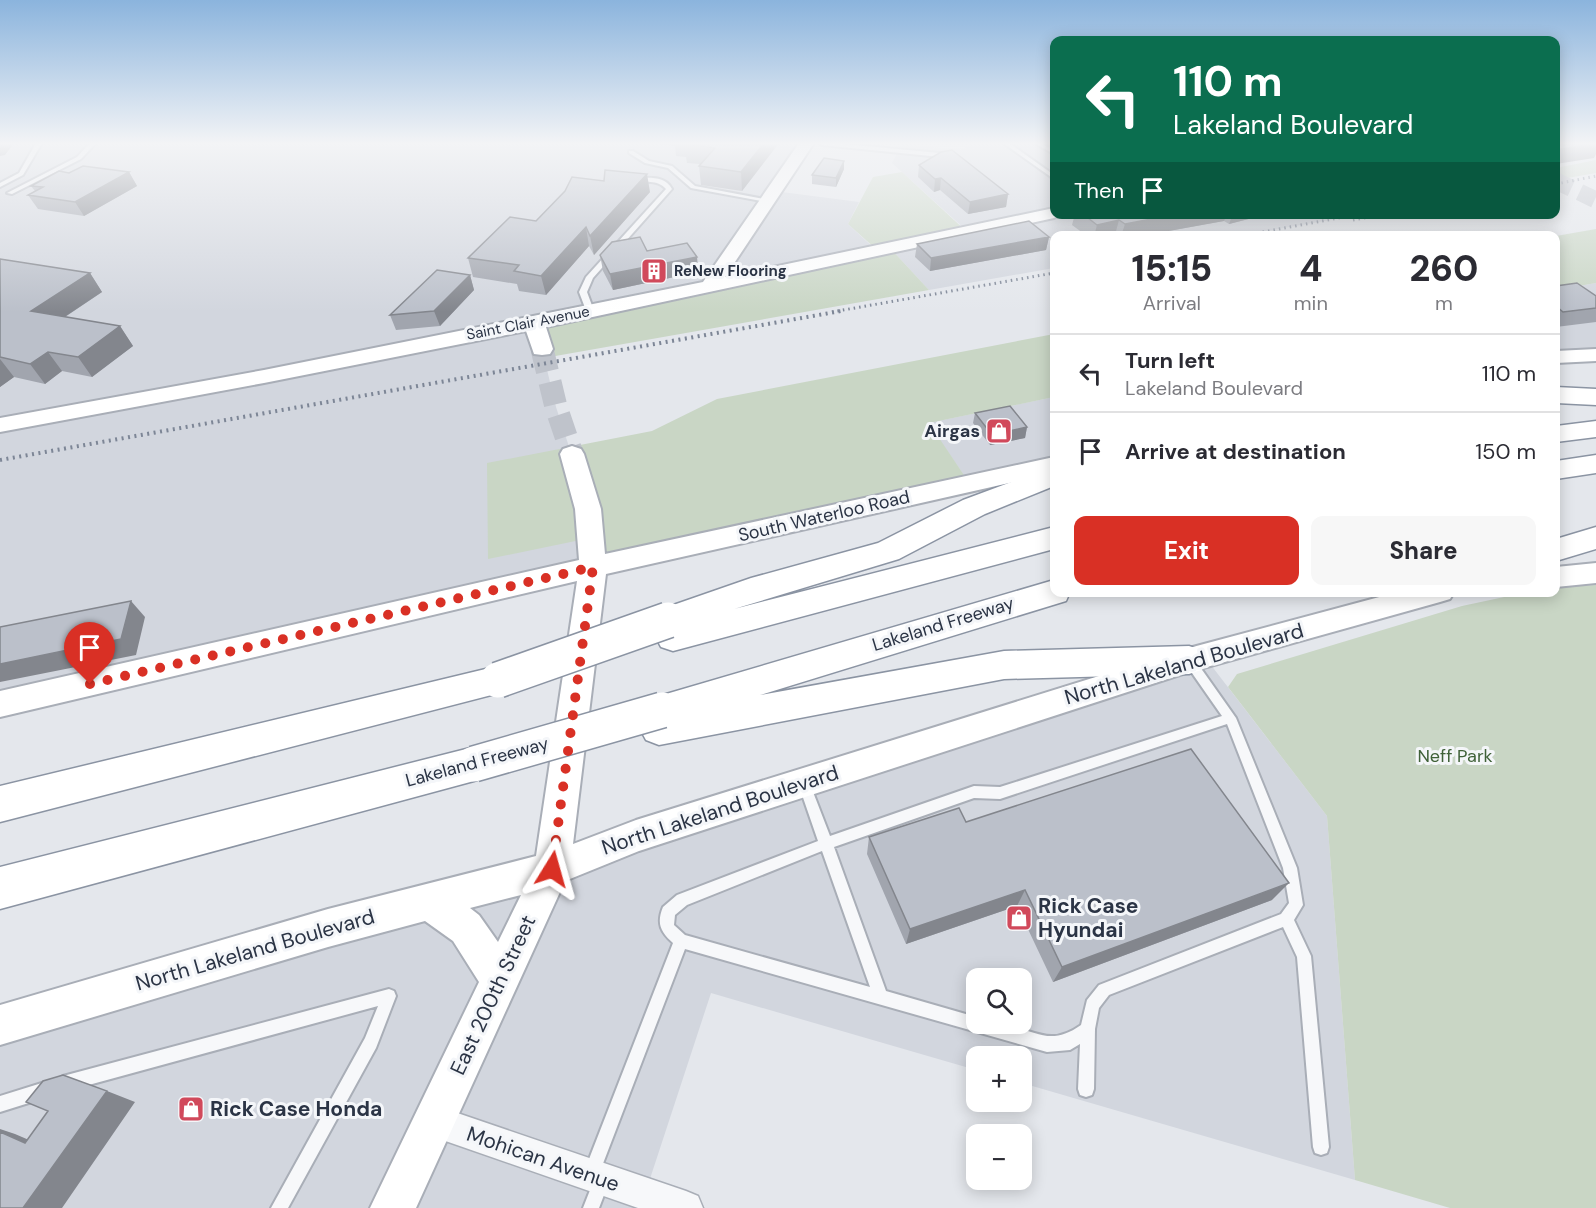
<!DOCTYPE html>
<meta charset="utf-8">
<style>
:root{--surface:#fff;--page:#f7f7f7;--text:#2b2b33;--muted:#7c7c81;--line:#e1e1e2;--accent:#d93025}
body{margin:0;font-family:"DM Sans",sans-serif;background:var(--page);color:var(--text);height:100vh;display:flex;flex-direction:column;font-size:22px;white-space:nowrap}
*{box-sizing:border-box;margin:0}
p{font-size:20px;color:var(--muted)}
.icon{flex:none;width:33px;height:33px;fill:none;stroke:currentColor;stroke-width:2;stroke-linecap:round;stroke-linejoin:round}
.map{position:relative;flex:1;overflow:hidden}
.panel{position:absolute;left:1050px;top:231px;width:510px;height:366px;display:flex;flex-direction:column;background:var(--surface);border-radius:12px;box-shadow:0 3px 15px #0003}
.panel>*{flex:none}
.banner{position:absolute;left:1050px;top:36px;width:510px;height:183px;border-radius:12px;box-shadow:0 3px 15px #0003;background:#0b6e4f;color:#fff;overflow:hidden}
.buttons{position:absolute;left:966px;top:968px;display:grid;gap:12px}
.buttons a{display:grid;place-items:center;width:66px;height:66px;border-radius:12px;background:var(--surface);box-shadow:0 3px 15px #0003;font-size:30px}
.pin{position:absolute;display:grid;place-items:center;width:51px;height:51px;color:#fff;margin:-62px -26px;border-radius:50% 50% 50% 0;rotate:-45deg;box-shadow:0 0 6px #0007}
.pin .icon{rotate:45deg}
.me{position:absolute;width:66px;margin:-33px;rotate:8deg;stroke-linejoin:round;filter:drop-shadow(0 0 4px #0008)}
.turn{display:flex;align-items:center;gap:21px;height:126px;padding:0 24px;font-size:27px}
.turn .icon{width:78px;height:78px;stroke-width:2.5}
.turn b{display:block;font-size:42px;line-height:51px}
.then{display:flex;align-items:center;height:57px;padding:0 24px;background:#0003;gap:12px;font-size:22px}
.eta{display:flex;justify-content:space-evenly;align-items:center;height:102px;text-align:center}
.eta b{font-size:36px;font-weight:800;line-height:42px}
.action{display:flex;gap:12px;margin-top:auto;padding:12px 24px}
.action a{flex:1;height:69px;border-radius:12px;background:var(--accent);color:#fff;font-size:24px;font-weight:800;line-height:69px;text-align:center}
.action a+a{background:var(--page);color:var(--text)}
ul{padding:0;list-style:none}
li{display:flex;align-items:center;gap:18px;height:78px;padding:0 24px;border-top:2px solid var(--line)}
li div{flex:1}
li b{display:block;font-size:22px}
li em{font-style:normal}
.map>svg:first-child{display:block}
.built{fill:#d2d6de;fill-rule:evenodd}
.green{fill:#c9d6c5}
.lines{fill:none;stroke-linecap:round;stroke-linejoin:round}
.secondary-tunnel-far1{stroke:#bfc3cb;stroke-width:17;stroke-dasharray:17 9;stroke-linecap:butt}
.secondary-tunnel{stroke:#bfc3cb;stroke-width:23;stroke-dasharray:23 11;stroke-linecap:butt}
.lane-casing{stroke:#a9aeb7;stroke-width:4}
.street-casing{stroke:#a9aeb7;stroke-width:3}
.secondary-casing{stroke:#a9aeb7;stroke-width:4}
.highway-casing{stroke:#8b94a3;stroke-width:3}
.lane{fill:#f7f8fa;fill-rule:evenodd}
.street{fill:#f7f8fa;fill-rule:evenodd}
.secondary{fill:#fff;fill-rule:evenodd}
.highway{fill:#fff;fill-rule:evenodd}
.rail-far1{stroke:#7d8696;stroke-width:3;stroke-dasharray:1.5 4;stroke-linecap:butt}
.rail{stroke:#7d8696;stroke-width:4;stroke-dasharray:2 4.5;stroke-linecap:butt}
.highway-bridge-casing{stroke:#8b94a3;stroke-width:38;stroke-linecap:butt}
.highway-bridge{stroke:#fff;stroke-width:35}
.wall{fill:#a1a5ae}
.shaded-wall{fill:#83868d}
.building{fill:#bbc0ca;stroke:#83868d;stroke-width:1.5}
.route{stroke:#d93025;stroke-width:10;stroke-dasharray:0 18}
.labels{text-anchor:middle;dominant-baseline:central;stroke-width:6;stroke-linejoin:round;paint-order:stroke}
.far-poi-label{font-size:15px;font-weight:bold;fill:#2b3445;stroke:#f4f6f9;text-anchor:start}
.far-street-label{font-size:15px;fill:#2b3445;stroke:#f4f6f9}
.poi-label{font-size:18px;font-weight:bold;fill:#2b3445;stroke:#f4f6f9;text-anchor:end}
.street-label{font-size:18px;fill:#2b3445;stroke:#f4f6f9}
.park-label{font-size:18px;fill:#3f6138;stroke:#f4f6f9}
.near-street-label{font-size:21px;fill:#2b3445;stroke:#f4f6f9}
.near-poi-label{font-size:21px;font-weight:bold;fill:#2b3445;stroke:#f4f6f9;text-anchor:start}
</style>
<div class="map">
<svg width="1596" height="1208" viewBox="0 0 1596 1208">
<rect width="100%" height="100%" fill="#e4e7ec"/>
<!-- built -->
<path class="built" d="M0 143H806L774 191 859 202 848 224 877 251 542 349 556 407 576 468 593 567 0 704Z
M973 143H1054V214L1360 215 1241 235 1054 236V268L929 290 890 248 967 231 892 163 902 144 961 150Z
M1596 283V355L1556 357V290Z
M1054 397V465L970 484 928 423Z
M1204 656 1327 816 1355 1180 1022 1083V1056H976V1070L711 993 645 1194 662 1208H0V1025ZM976 978H1022V1023H976Z"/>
<!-- green -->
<path class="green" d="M1596 160V173L1556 180V168Z
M902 172 967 232 891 249 929 290 544 358 534 322 877 250 848 224 873 177Z
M1596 229V283L1556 290V236Z
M1054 334V365L1052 366 1054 368V397L929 423 970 484 593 567 590 538 488 559 487 463 652 431 717 399Z
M1596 585V1208H1450L1355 1180 1327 816 1228 687 1237 674 1462 606 1523 593 1556 592V587Z"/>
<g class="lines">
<!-- secondary-tunnel-far1 -->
<path class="secondary-tunnel-far1" d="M1556 181 1596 200"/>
<!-- secondary-tunnel -->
<path class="secondary-tunnel" d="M542 349 556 407 572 454"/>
<defs>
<path id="lane" d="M36 143H42L23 175 0 187V183L19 173Z
M90 143H96L81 159 12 194 7 193 77 157Z
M819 143H834L950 154 953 156 950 158 822 145Z
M1003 143H1009L1054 175V179Z
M1034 143H1040L1054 150V154Z
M629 151H633L649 161 672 166 695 186 770 200 767 202 691 188 668 168 645 163 629 153Z
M635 178C648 178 665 175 672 189L593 278 587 292 594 311 587 313 579 292 586 277 666 189C657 179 645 183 633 181L632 180Z
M1189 656 1193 657 1236 718 1297 868 1303 905 1294 920 1311 956 1329 1147 1327 1153 1321 1155 1315 1153 1313 1147 1297 957 1283 927 1109 995 1099 1008 1095 1029 1094 1089 1092 1095 1086 1097 1080 1095 1078 1089 1080 1044 1070 1050 1047 1052 685 949 599 1174 607 1176 609 1182 599 1208H583L594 1180 586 1178 584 1172 673 943C661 932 656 924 663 907L677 895 818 841 798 783 800 779 804 777 808 779 830 836 974 786 1000 787 1222 716 1185 663 1183 660 1185 657ZM1227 724 1283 868 1289 903 1281 914 1099 985 1087 1000 1081 1025C1049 1048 1034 1029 1000 1023 993 1022 984 1023 976 1023V1017L886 991 834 847 974 798 1000 799ZM822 851 870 987 685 935 674 925 675 915 687 905Z
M389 989 394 991 396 996 376 1048 288 1208H271L365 1038 378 1006 63 1092 58 1089 55 1084 58 1079 63 1076Z
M45 1082 51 1084 53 1090 51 1096 0 1112V1096Z"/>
<path id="street" d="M434 1105 686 1191 698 1196 703 1208H638L434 1137 423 1132 418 1121 423 1110Z"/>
<path id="secondary" d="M799 143H814L725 277 1054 208V214H1062L1054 218 546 327 553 349 550 354 542 355 534 354 526 331 264 383 0 432V418L264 370 703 282Z
M1596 349V361L1556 363V351Z
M572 446 581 449 584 454 601 509 605 554 1054 457V473L606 574 573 844 636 820 1189 648 1398 592H1454L1450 599 1440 602 1189 672 639 851 565 881 416 1208H370L479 982 453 941 425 921 328 947 0 1045V1005L328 909 536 856 577 581 0 717V691L579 560 575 509 560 454 563 449ZM521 895 498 942 479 915 470 908Z
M1596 563V583L1556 587V567Z"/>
<path id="highway" d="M1556 387 1596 389V405L1556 403Z
M1596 421V437L1556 442V426Z
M1596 455V473L1556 479V461Z
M1054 466V486L985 514 899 559 734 609 1054 527V549L673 651 661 647 656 638 660 630 656 629 651 620 656 611 751 578 878 543 963 500Z
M1596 527V549L1556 561V539Z
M1054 580V592H1070L1066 601 760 695 1004 651 1189 646 1201 650 1206 660 1201 670 1189 674 1004 679 659 745 646 740 640 729 647 717 644 710 649 699Z
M498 666 511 670 516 680 511 690 0 822V786Z
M474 747 488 752 493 764 488 776 474 781 0 909V867Z"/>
</defs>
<!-- lane casing -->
<use href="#lane" class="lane-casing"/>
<!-- street casing -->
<use href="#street" class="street-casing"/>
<!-- secondary casing -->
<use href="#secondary" class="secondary-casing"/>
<!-- highway casing -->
<use href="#highway" class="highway-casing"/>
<!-- lane -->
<use href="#lane" class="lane"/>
<!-- street -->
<use href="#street" class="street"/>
<!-- secondary -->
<use href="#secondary" class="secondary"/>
<!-- highway -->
<use href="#highway" class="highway"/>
<!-- rail-far1 -->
<path class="rail-far1" d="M1556 184 1596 176
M1353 220 1386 214
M1241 236 1360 214
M832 312 1054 273"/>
<!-- rail -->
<path class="rail" d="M0 460 841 311"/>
<defs>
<path id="highway-bridge" d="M498 680 668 620
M474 764 662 710"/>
</defs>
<!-- highway-bridge casing -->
<use href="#highway-bridge" class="highway-bridge-casing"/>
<!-- highway-bridge -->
<use href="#highway-bridge" class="highway-bridge"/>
</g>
<!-- wall -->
<path class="wall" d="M651 143H779L742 191 701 185 699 166 700 164 687 163 686 157 676 156 675 146Z
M919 165 1008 194 1006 207 968 214 940 190 934 192 918 177Z
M844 169 836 187 812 184V175Z
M129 172 137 186 84 216 38 209 28 195 35 191 31 186 69 173Z
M565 191 650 192 594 255 589 246 546 295 519 291 517 284 473 277 468 258 536 221Z
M1075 214H1268L1229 224 1224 221 1218 222 1141 236H1087L1072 225Z
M1049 237 1046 250 930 271 915 257 917 244Z
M647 251 697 257 698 272 613 290 603 271 600 255Z
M0 259 90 273 102 292 65 317 120 326 133 346 92 377 62 371 45 384 14 377 0 387Z
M470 275 474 290 440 326 396 330 390 315Z
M1556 286 1596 296V322L1556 327Z
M975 413 1027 427 1025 438 990 445 973 423Z
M966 822 1272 900 1053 982 1017 906 906 944 867 854 869 837Z"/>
<!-- shaded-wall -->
<path class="shaded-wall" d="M0 143H14L5 155 0 156Z
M764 143H779L742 191 741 172Z
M1596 143V154L1594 158 1556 164V150Z
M844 161V169L836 187V178Z
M129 172 137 186 84 216 75 202Z
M647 174 650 192 594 255 590 236Z
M941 178 940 190 934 192 935 179Z
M1008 194 1006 207 968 214 970 202Z
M1178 214H1227L1224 221 1141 236H1121L1125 224Z
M1233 214H1268L1229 224Z
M1119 220 1115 235 1094 236 1097 225Z
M586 227 589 246 546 295 541 276Z
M1049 237 1046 250 930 271 931 258Z
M697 257 698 272 613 290 610 274Z
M90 273 102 292 45 330 31 311Z
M470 275 474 290 440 326 434 311Z
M120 326 133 346 92 377 78 357Z
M48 352 62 371 45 384 30 364Z
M0 359 14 377 0 387Z
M1027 427 1025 438 990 445 992 435Z
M131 601 145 617 136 655 0 682V664Z
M1289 883 1272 900 1053 982 1062 967Z
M1025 890 1017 906 906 944 910 929Z
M107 1091 135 1102 62 1208H23Z
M0 1129 15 1134 57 1152 25 1143 0 1132Z"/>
<!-- building -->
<path class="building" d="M687 143H764L741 172 699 166 715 148 685 144Z
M1556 143H1596L1556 150Z
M952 150 1008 194 970 202 941 178 935 179 919 165 941 152Z
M824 158 844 161 836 178 812 175Z
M83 166 129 172 75 202 28 195 43 187 31 186 59 171 69 173Z
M605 170 647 174 590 236 586 227 541 276 514 271 519 265 468 258 510 217 536 221 565 191 572 177 604 181Z
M1083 214H1178L1125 224 1119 220 1097 225Z
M1029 221 1049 237 931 258 917 244Z
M640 237 647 251 687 243 697 257 610 274 600 255 612 242Z
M0 259 90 273 31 311 120 326 78 357 48 352 30 364 0 357Z
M437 270 470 275 434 311 390 315Z
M1577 283 1596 296V308L1563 312 1556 306V286Z
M1010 406 1027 427 992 435 975 413Z
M131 601 121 639 0 664V627Z
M1191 749 1289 883 1062 967 1025 890 910 929 869 837 959 808 966 822Z
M63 1075 107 1091 23 1208H0V1132L25 1143 48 1111 26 1102 43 1081Z"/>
<!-- sky -->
<linearGradient id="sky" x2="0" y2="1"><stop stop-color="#8bb4dd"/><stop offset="0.46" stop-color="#f3f4f6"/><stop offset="1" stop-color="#f3f4f6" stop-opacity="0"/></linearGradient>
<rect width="1596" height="312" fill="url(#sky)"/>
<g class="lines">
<!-- route -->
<path class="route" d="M90 684 593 567 552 869"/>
</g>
<!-- icons -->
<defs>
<symbol id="building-square" viewBox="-11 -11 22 22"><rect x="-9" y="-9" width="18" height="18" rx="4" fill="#d1495b" stroke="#f4f6f9"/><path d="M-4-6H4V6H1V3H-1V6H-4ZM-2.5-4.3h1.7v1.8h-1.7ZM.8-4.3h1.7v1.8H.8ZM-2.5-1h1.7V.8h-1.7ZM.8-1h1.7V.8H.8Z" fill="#fff"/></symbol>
<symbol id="shop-square" viewBox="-11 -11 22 22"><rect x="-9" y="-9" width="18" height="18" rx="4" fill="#d1495b" stroke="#f4f6f9"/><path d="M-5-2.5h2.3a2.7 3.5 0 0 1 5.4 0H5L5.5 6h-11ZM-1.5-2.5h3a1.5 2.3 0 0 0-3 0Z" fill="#fff"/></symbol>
</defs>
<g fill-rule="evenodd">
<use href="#building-square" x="639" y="256" width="30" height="30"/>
<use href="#shop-square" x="984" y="416" width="30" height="30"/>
<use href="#shop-square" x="1004" y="903" width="30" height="30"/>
<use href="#shop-square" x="176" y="1094" width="30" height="30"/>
</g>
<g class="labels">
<!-- far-poi labels -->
<g class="far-poi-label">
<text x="674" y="271">ReNew Flooring</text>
</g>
<!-- far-street labels -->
<g class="far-street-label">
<text transform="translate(528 323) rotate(-11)">Saint Clair Avenue</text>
</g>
<!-- poi labels -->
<g class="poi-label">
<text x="980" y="431">Airgas</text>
</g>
<!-- street labels -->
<g class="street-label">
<text transform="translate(824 516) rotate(-13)">South Waterloo Road</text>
<text transform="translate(943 624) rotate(-17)">Lakeland Freeway</text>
<text transform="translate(477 762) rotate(-15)">Lakeland Freeway</text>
</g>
<!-- park labels -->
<g class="park-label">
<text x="1455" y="756">Neff Park</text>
</g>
<!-- near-street labels -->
<g class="near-street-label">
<text transform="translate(1184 664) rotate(-16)">North Lakeland Boulevard</text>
<text transform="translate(720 810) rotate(-18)">North Lakeland Boulevard</text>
<text transform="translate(255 950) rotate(-16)">North Lakeland Boulevard</text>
<text transform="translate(493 995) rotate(-65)">East 200th Street</text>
<text transform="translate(543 1159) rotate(19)">Mohican Avenue</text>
</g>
<!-- near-poi labels -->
<g class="near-poi-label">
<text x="1038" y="906">Rick Case<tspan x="1038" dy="24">Hyundai</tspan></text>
<text x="210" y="1109">Rick Case Honda</text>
</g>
</g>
</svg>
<div class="buttons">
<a><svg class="icon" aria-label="search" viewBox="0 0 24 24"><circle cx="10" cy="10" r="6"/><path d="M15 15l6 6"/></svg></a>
<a>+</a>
<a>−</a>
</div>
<div class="pin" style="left:90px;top:684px;background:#d93025"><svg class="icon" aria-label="arrive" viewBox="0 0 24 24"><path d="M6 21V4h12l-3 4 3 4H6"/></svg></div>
<svg class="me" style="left:552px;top:869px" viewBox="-20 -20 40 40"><path d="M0-17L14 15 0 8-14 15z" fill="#d93025" stroke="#fff" stroke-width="4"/></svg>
<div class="banner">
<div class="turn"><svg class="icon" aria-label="left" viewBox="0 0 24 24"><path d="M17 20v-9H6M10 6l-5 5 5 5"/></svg><div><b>110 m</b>Lakeland Boulevard</div></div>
<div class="then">Then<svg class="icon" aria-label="arrive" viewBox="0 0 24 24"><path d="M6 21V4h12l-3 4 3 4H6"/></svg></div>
</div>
<section class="panel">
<div class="eta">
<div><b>15:15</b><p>Arrival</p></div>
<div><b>4</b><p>min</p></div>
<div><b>260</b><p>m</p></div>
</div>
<ul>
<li><svg class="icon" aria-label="left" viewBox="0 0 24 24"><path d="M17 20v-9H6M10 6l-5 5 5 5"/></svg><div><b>Turn left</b><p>Lakeland Boulevard</p></div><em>110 m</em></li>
<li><svg class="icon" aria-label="arrive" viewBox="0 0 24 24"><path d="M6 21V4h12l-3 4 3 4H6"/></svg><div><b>Arrive at destination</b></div><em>150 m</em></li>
</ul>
<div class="action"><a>Exit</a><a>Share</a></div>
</section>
</div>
